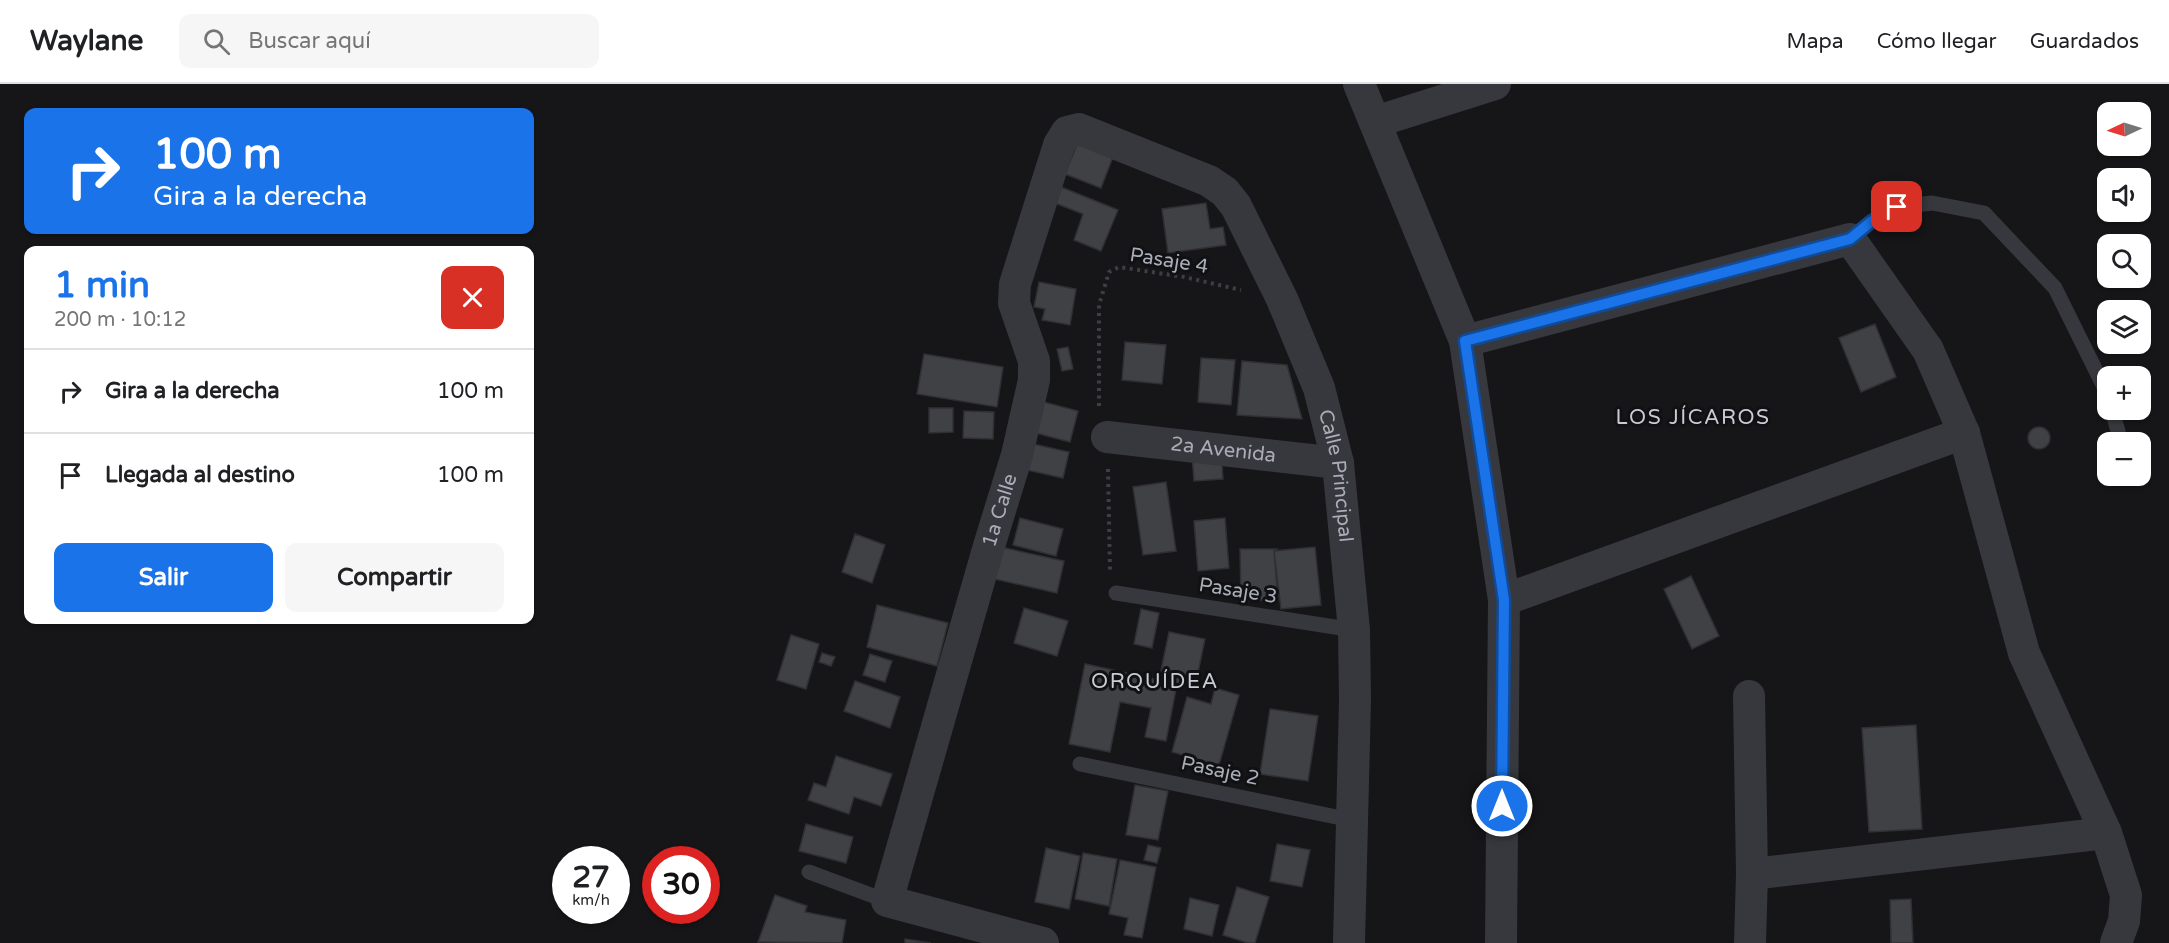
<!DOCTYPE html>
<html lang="es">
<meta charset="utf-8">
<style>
:root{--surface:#fff;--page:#f6f6f6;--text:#202124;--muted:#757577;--line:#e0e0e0;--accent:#1a73e8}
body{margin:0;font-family:"Varela Round",sans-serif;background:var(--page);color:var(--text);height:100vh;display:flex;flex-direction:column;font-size:22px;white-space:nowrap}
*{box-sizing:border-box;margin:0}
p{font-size:20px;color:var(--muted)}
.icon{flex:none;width:33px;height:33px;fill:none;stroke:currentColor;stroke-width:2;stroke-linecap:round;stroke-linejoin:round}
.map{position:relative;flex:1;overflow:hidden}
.sheet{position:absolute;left:24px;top:162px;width:510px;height:378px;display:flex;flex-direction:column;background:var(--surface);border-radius:12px;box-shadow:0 2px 4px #0004}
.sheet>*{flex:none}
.hud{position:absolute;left:24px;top:24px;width:510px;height:126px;border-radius:12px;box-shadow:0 2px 4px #0004;background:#1a73e8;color:#fff;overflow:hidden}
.needle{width:39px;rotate:266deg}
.buttons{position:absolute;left:2097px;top:18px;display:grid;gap:12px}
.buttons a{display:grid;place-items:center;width:54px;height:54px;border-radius:12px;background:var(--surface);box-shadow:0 2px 4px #0004;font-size:30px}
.speed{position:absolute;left:552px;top:762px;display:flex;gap:12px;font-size:30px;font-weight:700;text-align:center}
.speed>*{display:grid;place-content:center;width:78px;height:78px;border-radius:50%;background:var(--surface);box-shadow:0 2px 4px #0004;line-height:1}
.speed small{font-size:15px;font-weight:400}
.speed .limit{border:9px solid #d22;background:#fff;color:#111}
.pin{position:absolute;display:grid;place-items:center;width:51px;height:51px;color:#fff;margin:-26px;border-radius:12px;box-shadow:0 3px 9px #0006}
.me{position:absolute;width:66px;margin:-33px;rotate:0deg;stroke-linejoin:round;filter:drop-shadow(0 0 4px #0008)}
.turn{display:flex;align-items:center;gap:21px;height:126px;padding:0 30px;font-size:27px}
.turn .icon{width:78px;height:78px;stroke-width:2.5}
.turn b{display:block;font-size:42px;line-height:51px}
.round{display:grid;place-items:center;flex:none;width:63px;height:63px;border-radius:12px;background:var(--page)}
.overview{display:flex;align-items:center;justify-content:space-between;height:102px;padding:0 30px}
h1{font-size:36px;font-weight:700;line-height:45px;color:var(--accent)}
.primary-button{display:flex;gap:12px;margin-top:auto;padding:12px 30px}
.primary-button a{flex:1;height:69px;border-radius:12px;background:var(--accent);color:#fff;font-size:24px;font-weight:700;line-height:69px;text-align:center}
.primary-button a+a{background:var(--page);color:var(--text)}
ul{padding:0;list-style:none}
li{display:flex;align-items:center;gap:18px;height:84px;padding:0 30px;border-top:2px solid var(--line)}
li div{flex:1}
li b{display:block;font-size:22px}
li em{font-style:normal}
header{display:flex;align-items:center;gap:36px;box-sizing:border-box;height:84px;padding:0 30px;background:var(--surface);border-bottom:2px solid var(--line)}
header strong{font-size:28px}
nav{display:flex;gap:33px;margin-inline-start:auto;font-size:21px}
.search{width:420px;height:54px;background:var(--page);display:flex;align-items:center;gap:15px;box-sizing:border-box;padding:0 21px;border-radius:12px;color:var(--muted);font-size:22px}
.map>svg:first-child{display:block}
.building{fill:#404145;stroke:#303034;stroke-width:1.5}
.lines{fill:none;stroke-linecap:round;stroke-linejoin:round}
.path{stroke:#3d3f44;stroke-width:4;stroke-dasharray:3 4.5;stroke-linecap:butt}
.lane{stroke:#37383d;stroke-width:15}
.street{stroke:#37383d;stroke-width:32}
.route-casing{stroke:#114b97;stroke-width:15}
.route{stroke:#1a73e8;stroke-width:10}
.labels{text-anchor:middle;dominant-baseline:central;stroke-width:6;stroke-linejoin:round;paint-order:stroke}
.street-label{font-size:20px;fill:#a8adb8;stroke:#111113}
.neighbourhood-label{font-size:21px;letter-spacing:1.5px;fill:#c9ccd4;stroke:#111113}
</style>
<header>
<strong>Waylane</strong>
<div class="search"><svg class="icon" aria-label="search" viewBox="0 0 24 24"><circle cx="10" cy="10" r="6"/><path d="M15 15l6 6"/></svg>Buscar aquí</div>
<nav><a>Mapa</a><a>Cómo llegar</a><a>Guardados</a></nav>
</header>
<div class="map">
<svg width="2169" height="859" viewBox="0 0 2169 859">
<rect width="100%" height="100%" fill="#161618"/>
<!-- building -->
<path class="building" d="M1081 51 1116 65 1101 104 1065 90Z
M1061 103 1118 126 1101 167 1074 156 1083 130 1055 119Z
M1206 119 1210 145 1223 143 1226 161 1168 169 1162 125Z
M1039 198 1076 205 1070 241 1042 236 1045 225 1034 223Z
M1875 240 1896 293 1861 308 1839 254Z
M1125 258 1166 261 1162 300 1122 296Z
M1068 263 1073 285 1062 287 1057 265Z
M924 270 1003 283 997 323 917 310Z
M1201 274 1235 276 1231 321 1198 318Z
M1242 277 1287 281 1302 335 1237 331Z
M1036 316 1078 327 1070 358 1028 347Z
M929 324H953V348L929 349Z
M964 327 994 328 993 355 963 354Z
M2028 354a11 11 0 1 1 22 0a11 11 0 1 1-22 0Z
M1033 360 1069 368 1063 394 1027 386Z
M1221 369 1223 395 1194 397 1192 371Z
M1166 398 1176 467 1143 471 1133 403Z
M1020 434 1063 445 1056 472 1013 461Z
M1225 434 1229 484 1198 487 1194 437Z
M855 450 885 461 872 499 842 488Z
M996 462 1064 477 1057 509 990 494Z
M1315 463 1321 521 1281 525 1274 467Z
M1240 465H1277L1274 467 1278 516 1241 517Z
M1691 492 1719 552 1692 565 1664 505Z
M877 521 948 539 937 582 867 563Z
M1024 524 1068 537 1057 572 1014 559Z
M1141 525 1159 529 1152 564 1134 560Z
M1169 548 1205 555 1195 603 1177 600 1166 657 1145 653 1151 624 1120 618 1110 668 1069 660 1085 580 1159 596Z
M791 551 819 560 806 605 777 596Z
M822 569 835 573 831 582 819 578Z
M870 570 892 577 885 598 863 591Z
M855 597 900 613 890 644 844 627Z
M1215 604 1239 611 1219 681 1172 668 1187 613 1211 620Z
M1270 625 1318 632 1308 697 1260 690Z
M1916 641 1922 745 1869 748 1862 644Z
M836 672 892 690 881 722 854 713 849 730 808 716 814 699 826 703Z
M1135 701 1168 707 1158 756 1126 751Z
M806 740 853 753 846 779 799 767Z
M1277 760 1310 766 1302 803 1270 797Z
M1148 761 1161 764 1157 779 1144 776Z
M1046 764 1080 772 1069 825 1035 818Z
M1083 769 1117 775 1109 822 1075 815Z
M1120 776 1156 783 1142 854 1124 851 1128 834 1109 830Z
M1237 803 1269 813 1255 859H1248L1223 851Z
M775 811 807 822 805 828 846 836 842 859 758 858Z
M1190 814 1219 821 1212 852 1184 845Z
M1911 815 1913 859H1891L1890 816Z
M905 855 931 859H905Z"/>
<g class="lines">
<!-- path -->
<path class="path" d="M1099 322V221L1109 188 1119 183 1184 193 1241 206
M1108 385 1110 489"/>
<!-- lane -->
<path class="lane" d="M1850 155 1872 137 1897 123 1932 119 1984 129 2055 204 2108 311
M2112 326 2121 358
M1116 509 1354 546
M1080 680 1351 736
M809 788 887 817"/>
<!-- street -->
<g class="street">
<path d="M1359 0 1465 257 1504 516 1501 859"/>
<path d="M1375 38 1495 0"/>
<path d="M1465 257 1850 155 1928 266 1964 349 2024 569 2106 749 2126 811 2124 837 2116 859"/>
<path id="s1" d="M1107 353 1338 379"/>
<path d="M1504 516 1964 349"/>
<path d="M1749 612 1752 790 1750 859"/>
<path d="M1752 790 2106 749"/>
<path id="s2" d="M1043 859 887 817 989 462 1017 371 1034 296V277L1014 219 1015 200 1059 61 1067 48 1079 45 1209 97 1225 108 1236 122 1282 215 1319 304 1338 379 1354 546 1355 616 1349 859"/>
</g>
</g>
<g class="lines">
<defs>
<path id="route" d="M1502 722 1504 516 1465 257 1850 155 1872 137 1897 123"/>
</defs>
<!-- route casing -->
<use href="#route" class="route-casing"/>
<!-- route -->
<use href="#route" class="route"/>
</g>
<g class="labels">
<!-- street labels -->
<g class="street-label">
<text transform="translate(1169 177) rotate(9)">Pasaje 4</text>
<text stroke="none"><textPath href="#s1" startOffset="117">2a Avenida</textPath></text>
<text stroke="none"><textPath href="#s2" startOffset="1443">Calle Principal</textPath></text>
<text stroke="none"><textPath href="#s2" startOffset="568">1a Calle</textPath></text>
<text transform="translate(1238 507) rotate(9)">Pasaje 3</text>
<text transform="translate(1220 687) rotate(12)">Pasaje 2</text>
</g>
<!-- neighbourhood labels -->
<g class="neighbourhood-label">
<text x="1693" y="333">LOS JÍCAROS</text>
<text x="1155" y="597">ORQUÍDEA</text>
</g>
</g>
</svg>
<div class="buttons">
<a><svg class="needle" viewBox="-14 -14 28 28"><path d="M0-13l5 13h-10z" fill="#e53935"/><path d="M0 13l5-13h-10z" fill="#757577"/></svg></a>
<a><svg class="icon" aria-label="sound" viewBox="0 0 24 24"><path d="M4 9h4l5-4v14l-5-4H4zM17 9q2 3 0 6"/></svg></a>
<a><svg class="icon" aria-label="search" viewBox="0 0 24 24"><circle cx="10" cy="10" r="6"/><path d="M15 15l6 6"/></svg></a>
<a><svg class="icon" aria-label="layers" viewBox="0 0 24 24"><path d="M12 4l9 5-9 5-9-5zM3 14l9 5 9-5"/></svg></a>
<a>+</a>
<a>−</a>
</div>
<div class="speed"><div>27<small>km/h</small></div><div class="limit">30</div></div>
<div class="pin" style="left:1897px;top:123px;background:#d93025"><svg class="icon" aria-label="arrive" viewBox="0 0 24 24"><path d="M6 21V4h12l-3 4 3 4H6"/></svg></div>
<svg class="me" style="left:1502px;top:722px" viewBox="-20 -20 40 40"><circle r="17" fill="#1a73e8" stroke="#fff" stroke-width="3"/><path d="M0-11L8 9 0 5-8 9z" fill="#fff"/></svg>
<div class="hud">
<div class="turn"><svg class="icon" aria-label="right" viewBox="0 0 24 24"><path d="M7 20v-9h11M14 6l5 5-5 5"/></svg><div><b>100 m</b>Gira a la derecha</div></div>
</div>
<section class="sheet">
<div class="overview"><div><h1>1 min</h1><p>200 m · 10:12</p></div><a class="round" style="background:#d93025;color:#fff"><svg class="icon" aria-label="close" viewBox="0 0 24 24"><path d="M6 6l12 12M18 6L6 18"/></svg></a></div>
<ul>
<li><svg class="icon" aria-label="right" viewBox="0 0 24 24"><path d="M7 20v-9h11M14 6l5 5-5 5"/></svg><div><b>Gira a la derecha</b></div><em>100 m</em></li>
<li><svg class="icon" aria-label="arrive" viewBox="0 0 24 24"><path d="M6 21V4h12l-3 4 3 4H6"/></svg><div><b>Llegada al destino</b></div><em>100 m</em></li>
</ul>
<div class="primary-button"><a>Salir</a><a>Compartir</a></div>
</section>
</div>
